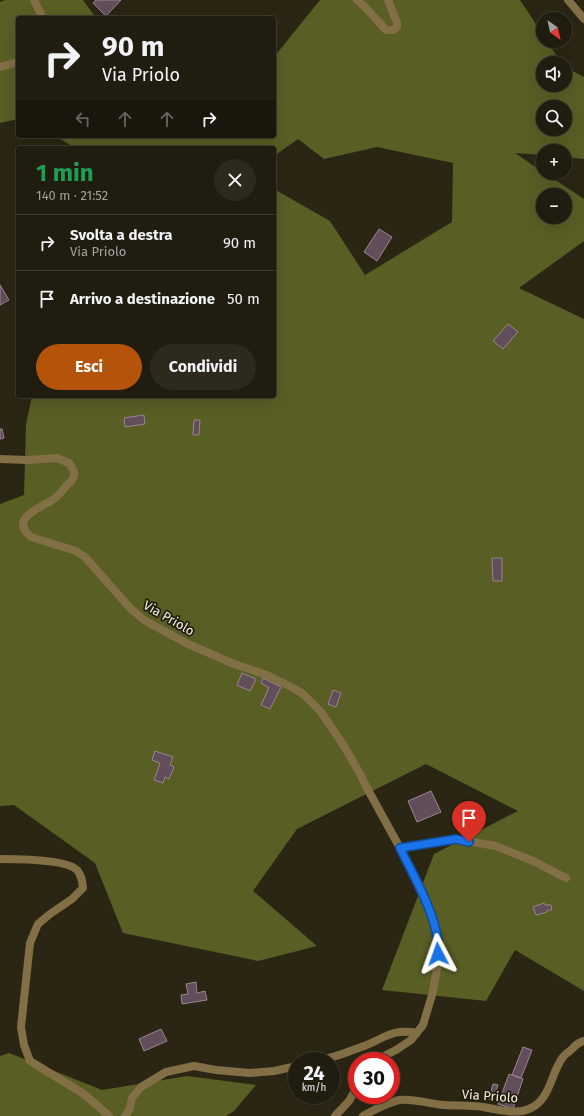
<!DOCTYPE html>
<html lang="it">
<meta charset="utf-8">
<style>
:root{--surface:#201c0f;--page:#2d291d;--text:#f1f3f6;--muted:#a2a19e;--line:#3d3a2f;--accent:#b45309}
body{margin:0;font-family:"Fira Sans",sans-serif;background:var(--page);color:var(--text);height:100vh;display:flex;flex-direction:column;font-size:15px;white-space:nowrap}
*{box-sizing:border-box;margin:0}
p{font-size:13px;color:var(--muted)}
.icon{flex:none;width:22px;height:22px;fill:none;stroke:currentColor;stroke-width:2;stroke-linecap:round;stroke-linejoin:round}
.map{position:relative;flex:1;overflow:hidden}
.panel{position:absolute;left:16px;top:146px;width:260px;height:252px;display:flex;flex-direction:column;background:var(--surface);border-radius:4px;box-shadow:0 4px 16px #0002,0 0 0 1px var(--line)}
.panel>*{flex:none}
.banner{position:absolute;left:16px;top:16px;width:260px;height:122px;border-radius:4px;box-shadow:0 4px 16px #0002,0 0 0 1px var(--line);background:#201c0f;color:var(--text);overflow:hidden}
.needle{width:26px;rotate:147deg}
.fabs{position:absolute;left:536px;top:12px;display:grid;gap:8px}
.fabs a{display:grid;place-items:center;width:36px;height:36px;border-radius:50%;background:var(--surface);box-shadow:0 4px 16px #0002,0 0 0 1px var(--line);font-size:20px}
.speed{position:absolute;left:288px;top:1052px;display:flex;gap:8px;font-size:20px;font-weight:700;text-align:center}
.speed>*{display:grid;place-content:center;width:52px;height:52px;border-radius:50%;background:var(--surface);box-shadow:0 4px 16px #0002,0 0 0 1px var(--line);line-height:1}
.speed small{font-size:10px;font-weight:400}
.speed .limit{border:6px solid #d22;background:#fff;color:#111}
.pin{position:absolute;display:grid;place-items:center;width:34px;height:34px;color:#fff;margin:-41px -17px;border-radius:50% 50% 50% 0;rotate:-45deg;box-shadow:0 0 4px #0007}
.pin .icon{rotate:45deg}
.me{position:absolute;width:44px;margin:-22px;rotate:356deg;stroke-linejoin:round;filter:drop-shadow(0 0 3px #0008)}
.turn{display:flex;align-items:center;gap:14px;height:84px;padding:0 20px;font-size:18px}
.turn .icon{width:52px;height:52px;stroke-width:2.5}
.turn b{display:block;font-size:28px;line-height:34px}
.lanes{display:flex;align-items:center;height:38px;padding:0 20px;background:#0003;justify-content:center;gap:20px;direction:ltr}
.lanes .off{opacity:.35}
.round{display:grid;place-items:center;flex:none;width:42px;height:42px;border-radius:21px;background:var(--page)}
.summary{display:flex;align-items:center;justify-content:space-between;height:68px;padding:0 20px}
h1{font-size:24px;font-weight:700;line-height:30px;color:#1e9e55}
.action{display:flex;gap:8px;margin-top:auto;padding:8px 20px}
.action a{flex:1;height:46px;border-radius:24px;background:var(--accent);color:#fff;font-size:16px;font-weight:700;line-height:46px;text-align:center}
.action a+a{background:var(--page);color:var(--text)}
ul{padding:0;list-style:none}
li{display:flex;align-items:center;gap:12px;height:56px;padding:0 20px;border-top:1px solid var(--line)}
li div{flex:1}
li b{display:block;font-size:15px}
li em{font-style:normal}
.map>svg:first-child{display:block}
.forest{fill:#585e24;fill-rule:evenodd}
.building{fill:#614e5a;stroke:#9a8591}
.lines{fill:none;stroke-linecap:round;stroke-linejoin:round}
.minor{stroke:#836f45;stroke-width:8}
.route-casing{stroke:#114b97;stroke-width:10}
.route{stroke:#1a73e8;stroke-width:7}
.labels{text-anchor:middle;dominant-baseline:central;stroke-width:3.5;stroke-linejoin:round;paint-order:stroke}
.street-label{font-size:13px;fill:#f3efe4;stroke:#211c0b}
</style>
<div class="map">
<svg width="584" height="1116" viewBox="0 0 584 1116">
<rect width="100%" height="100%" fill="#2b2614"/>
<!-- forest -->
<path class="forest" d="M5 0H83L96 18H18V119L0 123V2Z
M320 0H520L543 35V41H547L561 63H543V85H565V67L584 77V159L565 157V151H543V155L515 153 543 172V173H545L584 199V241L519 288 584 319V991L515 950 486 1001 382 990 434 854 518 811 426 764 297 829 253 891 317 946 258 961 123 933 95 863 14 805 0 806V504L24 495 26 424 32 396H274V189L330 221 365 275 452 222 453 163 377 147 324 159 298 139 274 156V148H76L55 136H274V57ZM543 107H565V129H543ZM543 195H565V217H543Z
M9 1053 102 1090 187 1076 256 1085 234 1111 226 1116H0V1056Z"/>
<!-- building -->
<path class="building" d="M96 0H121L106 16 93 3Z
M379 229 392 237 377 261 364 252Z
M0 285 9 300 0 305Z
M508 324 518 332 503 349 493 341Z
M144 415 145 424 125 427 124 418Z
M194 420H200L199 435H193Z
M0 429H2L4 438 0 439Z
M492 558H502V581H493Z
M242 673 256 679 250 691 237 685Z
M263 678 281 687 270 709 261 705 269 688 261 683Z
M333 690 341 693 336 707 328 704Z
M155 751 173 757 170 765 174 767 169 779 165 777 163 783 154 780 160 763 152 760Z
M431 791 441 812 417 822 408 801Z
M544 903 545 905H551L552 910H547V912L536 915 533 907Z
M196 982 197 993 205 991 207 1000 182 1004 181 995 188 994 186 984Z
M161 1029 167 1041 144 1051 139 1039Z
M523 1047 532 1050 521 1078 512 1075Z
M509 1074 523 1079 513 1109 498 1104Z
M493 1084 498 1085 493 1101 489 1099Z"/>
<g class="lines">
<!-- minor -->
<path class="minor" d="M34 0 43 18
M357 0 365 7 386 30H393L397 27V23L388 0
M568 0 584 19
M0 67 18 62
M0 459 27 460 57 458 69 463C71 466 73 469 74 472 75 477 71 482 67 485 63 490 59 495 54 499 41 508 8 518 31 537L76 551 85 557 130 608 144 620 186 643 234 664 267 675 295 689 303 694 321 712 344 746 359 772 367 788 400 848 428 907 436 929 439 944 438 964 432 995 423 1025 411 1040 396 1050 380 1058 377 1061
M400 848 456 839 496 846 533 861 566 878
M0 859C16 859 66 859 77 870 82 876 82 881 83 888L72 899 50 914 38 924 30 943 21 1027 24 1045 30 1061 84 1094 109 1116
M319 1061C334 1057 349 1052 364 1046 385 1038 393 1028 417 1033
M125 1116 130 1108 132 1098 141 1087 166 1072 194 1066 216 1070 250 1073 274 1071 297 1066
M335 1116 349 1101 357 1087
M363 1116C374 1110 386 1103 399 1100 414 1098 429 1104 444 1105 457 1106 470 1105 483 1107 497 1109 515 1115 529 1109 551 1100 550 1074 563 1057 565 1054 569 1052 572 1049 576 1045 578 1042 584 1041"/>
</g>
<g class="lines">
<defs>
<path id="route" d="M438 954C441 922 414 877 400 848L456 839 469 842"/>
</defs>
<!-- route casing -->
<use href="#route" class="route-casing"/>
<!-- route -->
<use href="#route" class="route"/>
</g>
<g class="labels">
<!-- street labels -->
<g class="street-label">
<text transform="translate(169 618) rotate(30)">Via Priolo</text>
<text transform="translate(490 1096) rotate(4)">Via Priolo</text>
</g>
</g>
</svg>
<div class="fabs">
<a><svg class="needle" viewBox="-14 -14 28 28"><path d="M0-13l5 13h-10z" fill="#e53935"/><path d="M0 13l5-13h-10z" fill="#a2a19e"/></svg></a>
<a><svg class="icon" aria-label="sound" viewBox="0 0 24 24"><path d="M4 9h4l5-4v14l-5-4H4zM17 9q2 3 0 6"/></svg></a>
<a><svg class="icon" aria-label="search" viewBox="0 0 24 24"><circle cx="10" cy="10" r="6"/><path d="M15 15l6 6"/></svg></a>
<a>+</a>
<a>−</a>
</div>
<div class="speed"><div>24<small>km/h</small></div><div class="limit">30</div></div>
<div class="pin" style="left:469px;top:842px;background:#d93025"><svg class="icon" aria-label="arrive" viewBox="0 0 24 24"><path d="M6 21V4h12l-3 4 3 4H6"/></svg></div>
<svg class="me" style="left:438px;top:954px" viewBox="-20 -20 40 40"><path d="M0-17L14 15 0 8-14 15z" fill="#1a73e8" stroke="#fff" stroke-width="4"/></svg>
<div class="banner">
<div class="turn"><svg class="icon" aria-label="right" viewBox="0 0 24 24"><path d="M7 20v-9h11M14 6l5 5-5 5"/></svg><div><b>90 m</b>Via Priolo</div></div>
<div class="lanes"><svg class="icon off" aria-label="left" viewBox="0 0 24 24"><path d="M17 20v-9H6M10 6l-5 5 5 5"/></svg><svg class="icon off" aria-label="ahead" viewBox="0 0 24 24"><path d="M12 20V5M6 11l6-6 6 6"/></svg><svg class="icon off" aria-label="ahead" viewBox="0 0 24 24"><path d="M12 20V5M6 11l6-6 6 6"/></svg><svg class="icon" aria-label="right" viewBox="0 0 24 24"><path d="M7 20v-9h11M14 6l5 5-5 5"/></svg></div>
</div>
<section class="panel">
<div class="summary"><div><h1>1 min</h1><p>140 m · 21:52</p></div><a class="round"><svg class="icon" aria-label="close" viewBox="0 0 24 24"><path d="M6 6l12 12M18 6L6 18"/></svg></a></div>
<ul>
<li><svg class="icon" aria-label="right" viewBox="0 0 24 24"><path d="M7 20v-9h11M14 6l5 5-5 5"/></svg><div><b>Svolta a destra</b><p>Via Priolo</p></div><em>90 m</em></li>
<li><svg class="icon" aria-label="arrive" viewBox="0 0 24 24"><path d="M6 21V4h12l-3 4 3 4H6"/></svg><div><b>Arrivo a destinazione</b></div><em>50 m</em></li>
</ul>
<div class="action"><a>Esci</a><a>Condividi</a></div>
</section>
</div>
